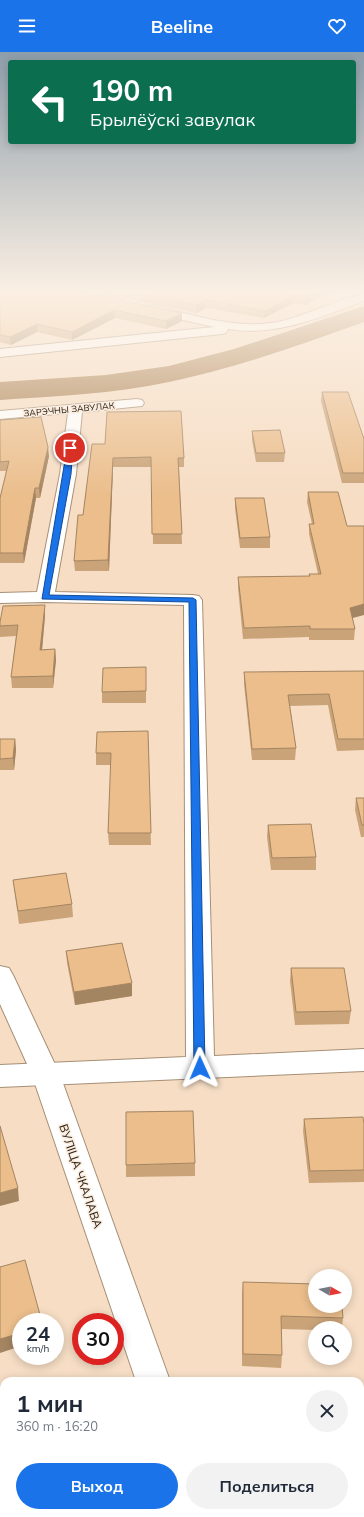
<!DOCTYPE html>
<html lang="ru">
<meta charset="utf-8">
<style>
:root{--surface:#fff;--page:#f2f2f3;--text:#1f2937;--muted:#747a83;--accent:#1a73e8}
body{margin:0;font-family:Mulish,sans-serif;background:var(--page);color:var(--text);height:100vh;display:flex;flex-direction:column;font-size:15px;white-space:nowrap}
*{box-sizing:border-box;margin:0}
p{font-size:13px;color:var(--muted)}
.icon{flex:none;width:22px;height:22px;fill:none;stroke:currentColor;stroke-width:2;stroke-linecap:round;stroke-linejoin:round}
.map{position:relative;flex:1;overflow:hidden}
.panel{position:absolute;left:0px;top:1325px;width:364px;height:140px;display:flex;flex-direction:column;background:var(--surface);border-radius:12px 12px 0 0;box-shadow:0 2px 10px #0003}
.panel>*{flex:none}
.banner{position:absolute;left:8px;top:8px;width:348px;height:84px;border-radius:4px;box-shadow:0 2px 10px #0003;background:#0b6e4f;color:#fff;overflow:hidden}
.needle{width:26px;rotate:99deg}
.tools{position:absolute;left:308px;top:1217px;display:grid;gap:8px}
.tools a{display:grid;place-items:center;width:44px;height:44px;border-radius:50%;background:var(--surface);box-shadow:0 2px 10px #0003;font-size:20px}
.speed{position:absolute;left:12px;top:1261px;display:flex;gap:8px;font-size:20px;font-weight:700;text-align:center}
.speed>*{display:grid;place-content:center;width:52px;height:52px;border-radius:50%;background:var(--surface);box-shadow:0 2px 10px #0003;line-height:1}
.speed small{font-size:10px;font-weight:400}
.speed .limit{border:6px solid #d22;background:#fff;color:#111}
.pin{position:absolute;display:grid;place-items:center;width:34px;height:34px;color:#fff;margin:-17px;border:2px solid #fff;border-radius:50%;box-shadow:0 1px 4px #0007}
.me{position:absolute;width:44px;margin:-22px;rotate:359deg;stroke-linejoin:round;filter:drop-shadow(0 0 3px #0008)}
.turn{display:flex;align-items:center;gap:14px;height:84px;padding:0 16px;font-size:18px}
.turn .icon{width:52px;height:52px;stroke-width:2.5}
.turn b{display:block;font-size:28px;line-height:34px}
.round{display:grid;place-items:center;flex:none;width:42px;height:42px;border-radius:21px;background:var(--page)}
.summary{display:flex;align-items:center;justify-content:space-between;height:68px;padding:0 16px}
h1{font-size:24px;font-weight:700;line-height:30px}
.cta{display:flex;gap:8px;margin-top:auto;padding:8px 16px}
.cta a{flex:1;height:46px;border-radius:24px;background:var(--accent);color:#fff;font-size:16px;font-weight:700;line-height:46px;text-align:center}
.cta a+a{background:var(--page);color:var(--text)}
header{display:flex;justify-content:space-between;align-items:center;height:52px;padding:0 16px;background:var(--accent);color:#fff;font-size:18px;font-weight:700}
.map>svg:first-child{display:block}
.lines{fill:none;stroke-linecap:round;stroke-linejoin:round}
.river{fill:#a87d4d;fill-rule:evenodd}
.minor-casing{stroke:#a68f77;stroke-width:2}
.major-casing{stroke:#a68f77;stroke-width:2}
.minor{fill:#fff;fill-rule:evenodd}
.major{fill:#fff;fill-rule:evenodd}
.wall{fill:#caa378}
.shaded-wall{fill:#a48562}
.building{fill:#ebbe8c;stroke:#a48562}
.route{fill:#1a73e8;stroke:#114b97}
.labels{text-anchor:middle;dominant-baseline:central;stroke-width:3;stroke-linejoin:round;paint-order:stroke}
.far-street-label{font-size:9px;fill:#221a10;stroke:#fbecdd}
.near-street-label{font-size:12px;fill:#221a10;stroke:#fbecdd}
</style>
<header><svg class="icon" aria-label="menu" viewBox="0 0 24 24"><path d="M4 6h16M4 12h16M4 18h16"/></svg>Beeline<svg class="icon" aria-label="heart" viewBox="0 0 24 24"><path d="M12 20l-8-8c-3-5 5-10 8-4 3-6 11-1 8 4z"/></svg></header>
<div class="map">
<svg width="364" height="1465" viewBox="0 0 364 1465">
<rect width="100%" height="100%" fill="#f6ddc4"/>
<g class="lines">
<!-- river -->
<path class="river" d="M364 254V270C300 293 236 316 169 330 114 342 56 344 0 348V330L106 323 169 314 234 297Z"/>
<defs>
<path id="minor" d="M139 239H153L129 254H121L119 251 121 248Z
M364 242V249C320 265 276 285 228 277L226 281 222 282 0 305V297L214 275 148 260 146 257 152 253C194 263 239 279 282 269 310 262 336 248 364 242Z
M137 347 142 348 144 351 142 354 82 360 76 422 55 540 193 543 199 544 202 548 214 1004 364 997V1019L0 1035V1013L186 1005 184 553 45 550 0 551V541L37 540 60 422 68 361 0 367V359Z"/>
<path id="major" d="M0 914 9 916 13 923 60 1023 170 1329H136L32 1023 0 952Z
M180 1461H218L220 1465H182Z"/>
</defs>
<!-- minor casing -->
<use href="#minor" class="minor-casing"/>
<!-- major casing -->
<use href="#major" class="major-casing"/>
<!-- minor -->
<use href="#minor" class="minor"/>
<!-- major -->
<use href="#major" class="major"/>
</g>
<!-- wall -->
<path class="wall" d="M0 239 182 269 166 277 115 266 72 288 37 280 11 293 0 290Z
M88 239H331L305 253 293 251 264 266 206 256 196 261Z
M322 340 364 387V431H342L321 349Z
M0 368 49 404 40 446H36L24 511H0V446L6 419H0Z
M252 379 285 401 284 410H256L252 388Z
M92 392 184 406V415H179L182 492H153L152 415H113L109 519H75L74 509 83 463Z
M308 440 352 566 355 577 354 588H309V585L243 587 238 536V525L309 524V522H318L309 482V472H312L307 450Z
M235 446 270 485V496H240L235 456Z
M45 553V564L42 598 55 597 56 608 53 636H12L11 625 16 584 0 585V570Z
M146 615V651H102V640Z
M364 619V698L337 699 328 653 290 654 296 696 295 708H252L244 632V620Z
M148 679 151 793H109L108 781 111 713H96V701Z
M0 687H15L16 698 14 718H0Z
M356 746H364V786V785H361L355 758Z
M268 773 316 805V818H271L267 785Z
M13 828 72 852 73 865 19 872Z
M66 899 132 944 75 953 67 911Z
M291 916 351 959 349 972 295 973 290 929Z
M304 1067 364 1072V1130L309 1131 303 1079Z
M195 1111V1124L126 1125V1113Z
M243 1230 343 1266 342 1276H315V1278L282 1277V1303L281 1316 242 1314V1242Z
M346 1461H360L364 1465H346Z"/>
<!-- shaded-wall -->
<path class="shaded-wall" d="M318 239H331L305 253V246Z
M294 243 293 251 264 266 265 259Z
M206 248V256L196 261V253Z
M114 258 115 266 72 288V280Z
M182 261V269L166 277V269Z
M37 272V280L11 293 10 285Z
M48 395 49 404 40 446 39 436Z
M113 406V415L109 519 108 508Z
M35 436 36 446 24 511 23 501Z
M364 552V563L349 567 350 556Z
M45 553V564L41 609 40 598Z
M55 597 56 608 53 636V624Z
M15 687 16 698 14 718 13 706Z
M132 931V944L75 953 74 940Z
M18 1136 19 1149 0 1154V1141Z
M21 1281V1294L0 1301V1287Z"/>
<!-- building -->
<path class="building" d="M0 239H79L182 261 166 269 114 258 72 280 37 272 10 285 0 283Z
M124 239H318L305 246 294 243 265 259 206 248 196 253Z
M322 340H348L364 387V421H343Z
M181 359 184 406H178L182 482H152L151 405 113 406 108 508 74 509 78 463H83L92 392H105L107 360Z
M41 365 48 395 39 436H35L23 501H0V446L9 409 0 410V368Z
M280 378 285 401H256L252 379Z
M308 440H338L347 474H364V552L350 556 355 577H310V574L244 576 238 525 310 524 309 522H321L309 472H314Z
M235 446H264L270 485 240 486Z
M45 553 40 598 55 597 53 624 11 625 18 573 0 574V570L3 554Z
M146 615V639L102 640 103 616Z
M364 619V687H338L329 642 288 643 296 696 252 697 244 620Z
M148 679 151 781H108L111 701H96L97 680Z
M0 687H15L13 706 0 707Z
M356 746H364V773H362Z
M311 772 316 805 272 806 268 773Z
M66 821 72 852 18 859 13 828Z
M122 891 132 931 74 940 66 899Z
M291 916H344L351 959 296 960Z
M193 1059 195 1111 126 1113V1060Z
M363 1065 364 1072V1118L310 1119 304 1067Z
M0 1074 18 1136 0 1141Z
M25 1208 42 1270H21V1281L0 1287V1215Z
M243 1230 315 1232V1254H342L343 1266 281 1264 282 1303 243 1302Z
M360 1364H364V1465H349V1461H360Z
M0 1438H4V1461H105V1465H0Z"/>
<!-- sky -->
<linearGradient id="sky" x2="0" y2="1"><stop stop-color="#8e9eaa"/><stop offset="0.54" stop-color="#fbf0e4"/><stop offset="1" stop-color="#fbf0e4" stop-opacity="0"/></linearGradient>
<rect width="364" height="444" fill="url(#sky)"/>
<!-- route -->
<path class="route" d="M70 394 73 396 71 422 49 543 193 546 196 548 205 1016 204 1019H196L194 1016 189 550 42 547 67 396Z"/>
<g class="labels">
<!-- far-street labels -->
<g class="far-street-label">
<text transform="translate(69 357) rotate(-5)">ЗАРЭЧНЫ ЗАВУЛАК</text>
</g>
<!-- near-street labels -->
<g class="near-street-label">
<text transform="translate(81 1124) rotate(71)">ВУЛІЦА ЧКАЛАВА</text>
</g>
</g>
</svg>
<div class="tools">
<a><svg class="needle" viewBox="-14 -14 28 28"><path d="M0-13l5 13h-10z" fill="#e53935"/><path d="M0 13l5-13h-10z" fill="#747a83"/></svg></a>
<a><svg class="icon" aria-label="search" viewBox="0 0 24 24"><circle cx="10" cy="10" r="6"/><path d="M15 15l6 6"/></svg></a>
</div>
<div class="speed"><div>24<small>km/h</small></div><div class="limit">30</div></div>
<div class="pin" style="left:70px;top:396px;background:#d93025"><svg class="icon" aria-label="arrive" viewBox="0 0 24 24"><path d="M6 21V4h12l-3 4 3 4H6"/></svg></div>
<svg class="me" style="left:200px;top:1016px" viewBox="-20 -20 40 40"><path d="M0-17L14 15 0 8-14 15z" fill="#1a73e8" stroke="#fff" stroke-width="4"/></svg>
<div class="banner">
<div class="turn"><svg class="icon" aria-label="left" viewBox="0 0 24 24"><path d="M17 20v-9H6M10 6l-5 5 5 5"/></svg><div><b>190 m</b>Брылёўскі завулак</div></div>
</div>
<section class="panel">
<div class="summary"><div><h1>1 мин</h1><p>360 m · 16:20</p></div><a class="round"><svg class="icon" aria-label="close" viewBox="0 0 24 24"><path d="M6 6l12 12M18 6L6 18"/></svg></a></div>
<div class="cta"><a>Выход</a><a>Поделиться</a></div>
</section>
</div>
